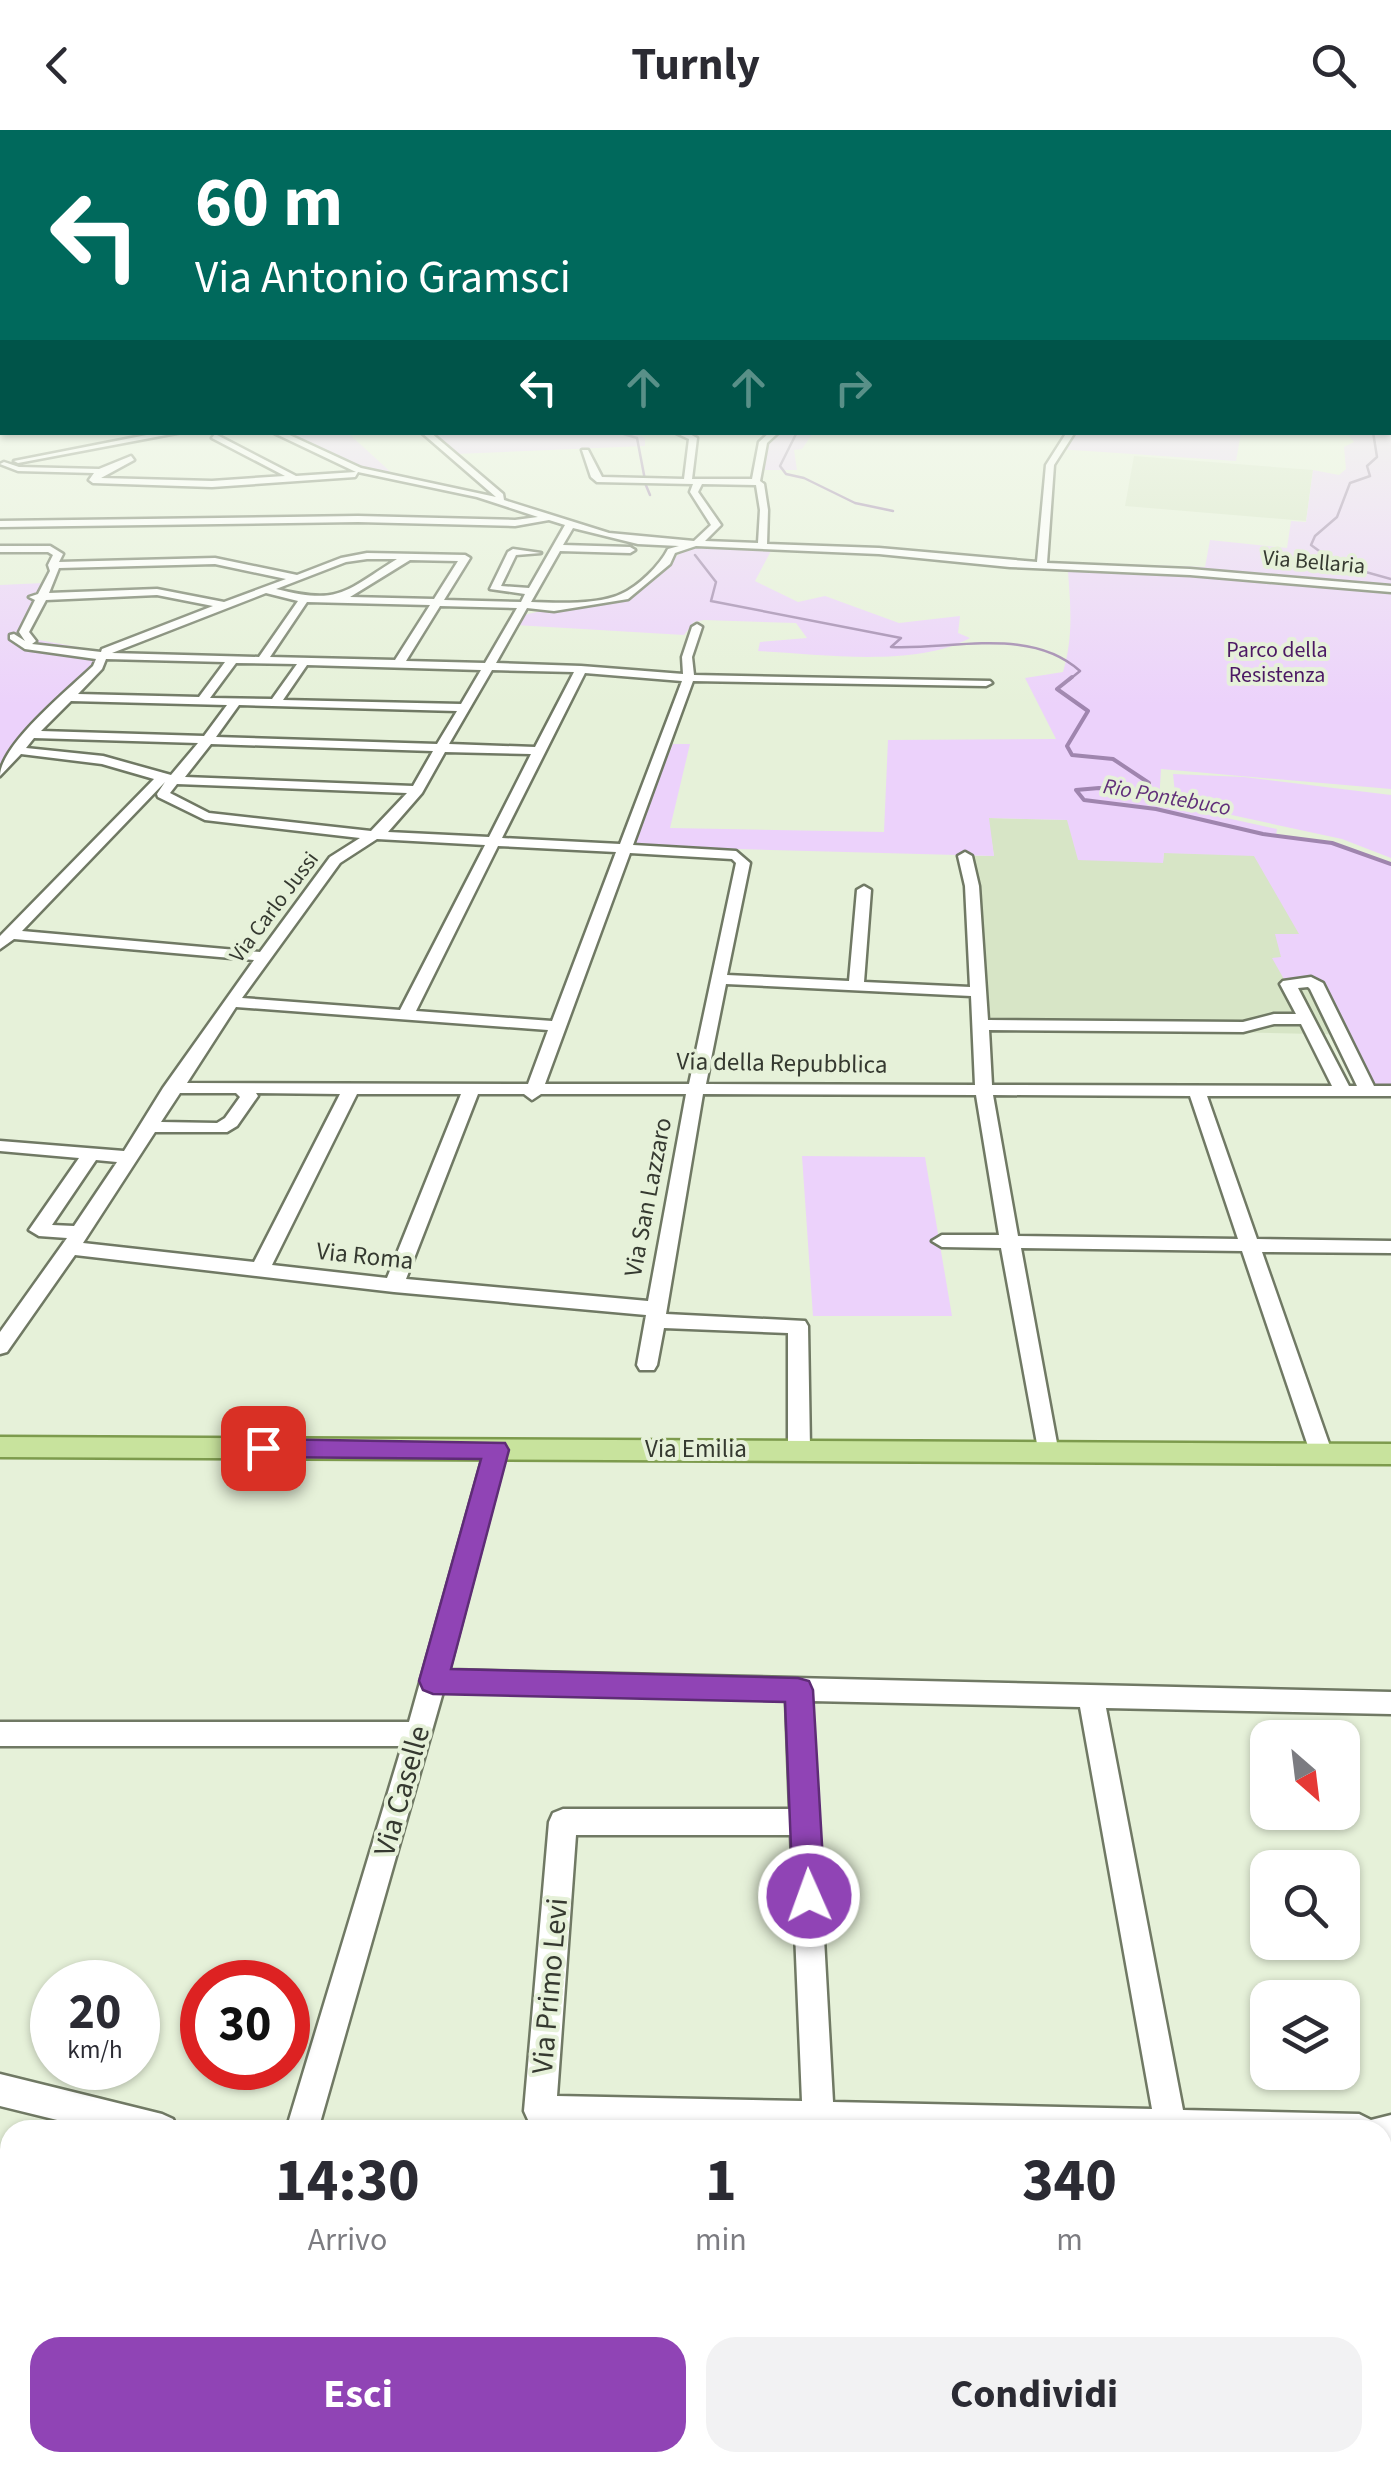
<!DOCTYPE html>
<html lang="it">
<style>
:root{--surface:#fff;--page:#f2f2f3;--text:#2b2b33;--muted:#7c7c81;--accent:#9044b5}
body{margin:0;font-family:"Source Sans 3",sans-serif;background:var(--page);color:var(--text);height:100vh;display:flex;flex-direction:column;font-size:38px;white-space:nowrap}
*{box-sizing:border-box;margin:0}
p{font-size:32px;color:var(--muted)}
.icon{flex:none;width:55px;height:55px;fill:none;stroke:currentColor;stroke-width:2;stroke-linecap:round;stroke-linejoin:round}
.map{position:relative;flex:1;overflow:hidden}
.side{position:absolute;left:0px;top:1990px;width:1392px;height:352px;display:flex;flex-direction:column;background:var(--surface);border-radius:30px 30px 0 0;box-shadow:0 2px 8px #0004}
.side>*{flex:none}
.guide{position:absolute;left:0px;top:0px;width:1392px;height:305px;box-shadow:0 2px 8px #0004;background:#00695c;color:#fff;overflow:hidden}
.needle{width:65px;rotate:152deg}
.tools{position:absolute;left:1250px;top:1590px;display:grid;gap:20px}
.tools a{display:grid;place-items:center;width:110px;height:110px;border-radius:20px;background:var(--surface);box-shadow:0 2px 8px #0004;font-size:50px}
.speed{position:absolute;left:30px;top:1830px;display:flex;gap:20px;font-size:50px;font-weight:700;text-align:center}
.speed>*{display:grid;place-content:center;width:130px;height:130px;border-radius:50%;background:var(--surface);box-shadow:0 2px 8px #0004;line-height:1}
.speed small{font-size:25px;font-weight:400}
.speed .limit{border:15px solid #d22;background:#fff;color:#111}
.pin{position:absolute;display:grid;place-items:center;width:85px;height:85px;color:#fff;margin:-42px;border-radius:20px;box-shadow:0 5px 15px #0006}
.me{position:absolute;width:110px;margin:-55px;rotate:358deg;stroke-linejoin:round;filter:drop-shadow(0 0 8px #0008)}
.turn{display:flex;align-items:center;gap:35px;height:210px;padding:0 30px;font-size:45px}
.turn .icon{width:130px;height:130px;stroke-width:2.5}
.turn b{display:block;font-size:70px;line-height:85px}
.lanes{display:flex;align-items:center;height:95px;padding:0 30px;background:#0003;justify-content:center;gap:50px;direction:ltr}
.lanes .off{opacity:.35}
.eta{display:flex;justify-content:space-evenly;align-items:center;height:170px;text-align:center}
.eta b{font-size:60px;font-weight:700;line-height:70px}
.action{display:flex;gap:20px;margin-top:auto;padding:20px 30px}
.action a{flex:1;height:115px;border-radius:30px;background:var(--accent);color:#fff;font-size:40px;font-weight:700;line-height:115px;text-align:center}
.action a+a{background:var(--page);color:var(--text)}
header{display:flex;justify-content:space-between;align-items:center;height:130px;padding:0 30px;background:var(--surface);font-size:45px;font-weight:700}
.map>svg:first-child{display:block}
.built{fill:#d7e5c6}
.green{fill:#ecd2fb}
.lines{fill:none;stroke-linecap:round;stroke-linejoin:round}
.stream-far1{stroke:#9f85ae;stroke-width:2.5}
.stream{stroke:#9f85ae;stroke-width:4}
.minor-casing{stroke:#707964;stroke-width:5}
.major-casing{stroke:#7d9b4d;stroke-width:5}
.minor{fill:#fff;fill-rule:evenodd}
.major{fill:#c8e39d;fill-rule:evenodd}
.route{fill:#9044b5;stroke:#5e2c76;stroke-width:2.5}
.labels{text-anchor:middle;dominant-baseline:central;stroke-width:8;stroke-linejoin:round;paint-order:stroke}
.far-street-label{font-size:22px;fill:#353930;stroke:#e6f1d9}
.far-park-label{font-size:22px;fill:#4c1964;stroke:#e6f1d9}
.far-water-label{font-size:22px;font-style:italic;fill:#612f7a;stroke:#e6f1d9}
.street-label{font-size:25px;fill:#353930;stroke:#e6f1d9}
.near-street-label{font-size:30px;fill:#353930;stroke:#e6f1d9}
</style>
<header><svg class="icon" aria-label="back" viewBox="0 0 24 24"><path d="M15 5l-7 7 7 7"/></svg>Turnly<svg class="icon" aria-label="search" viewBox="0 0 24 24"><circle cx="10" cy="10" r="6"/><path d="M15 15l6 6"/></svg></header>
<div class="map">
<svg width="1391" height="2342" viewBox="0 0 1391 2342">
<rect width="100%" height="100%" fill="#e6f1d9"/>
<!-- built -->
<path class="built" d="M1134 326 1313 340 1306 391 1125 376Z
M988 688 1067 690 1163 732 1164 723 1272 724 1360 905 985 897 975 803 957 726H994Z"/>
<!-- green -->
<path class="green" d="M1391 301V659L1161 639 1159 673 1277 699 1276 706 1332 713 1391 734V961L1373 962 1318 849 1285 851 1272 828 1281 827 1275 804H1299L1254 726 1164 723 1163 733 1078 730 1067 690 989 688 994 726 630 716 673 614H690L670 698 884 702 888 610 1056 609 1025 548 1063 542C1073 508 1071 480 1068 442L1087 433 1205 437 1210 410 1287 418 1291 391 1306 392 1313 340 1339 345 1346 339 1344 317 1354 312 1347 303Z
M282 303H348L395 346 350 335Z
M430 303H633L645 308V316L456 324Z
M773 303H813L802 319 794 320 797 340H759L760 313Z
M1059 303H1241L1236 331 1058 319 1067 303Z
M693 418 772 419 755 451 798 472 825 466 899 493 960 486 958 503 970 508C915 538 820 524 758 521L760 512 807 508 796 493 704 490 694 492 684 505 515 495 524 485 537 482 624 468 683 421Z
M44 453 22 507 100 521 106 529 0 636V455Z
M1173 644 1244 647 1391 665V728L1342 709 1176 673Z
M802 1026 925 1027 952 1186H813Z
M1382 2052 1391 2053V2342H1043L1041 2333 1382 2332Z"/>
<g class="lines">
<!-- stream-far1 -->
<path class="stream-far1" d="M617 302 637 308 645 350
M797 302 780 336 786 344 804 348 855 373 893 381
M1373 302 1377 327 1367 336 1370 346 1350 353 1337 387 1315 406 1311 415 1337 434 1391 449
M645 353 650 365
M695 425 716 452 711 471 901 508 891 517C953 520 1030 496 1080 541L1069 550"/>
<!-- stream -->
<path class="stream" d="M1072 547 1057 559 1088 581 1067 616 1072 625 1113 629 1149 653V659L1141 664 1099 658 1076 660 1084 670 1156 679 1263 704 1332 713 1391 734"/>
<defs>
<path id="minor" d="M162 302H182L18 333 14 331Z
M272 302H283L361 338 496 367 421 302H430L503 364 504 370 609 403 694 411 711 395 690 362 693 354 597 352 591 347 582 320H588L602 347 684 349 689 309 674 302H686L697 308 692 349H752L759 312 770 302H779L767 313 760 351 764 354 768 380 767 414 879 418 1037 432 1046 335 1067 302H1075L1054 335 1047 433 1190 439 1391 456V462L1190 445 1010 437 879 424 696 416 675 423 670 434 628 469 554 481 527 478 496 533 581 536 683 544 682 527 692 497 697 494 702 497 692 527 694 545 990 551 992 553 986 556 693 551 633 715 736 721 750 733 727 845 849 851 857 760 864 756 871 760 864 852 970 857 965 756 958 726 965 722 972 726 979 756 988 890 1243 892 1274 884H1296L1280 854 1283 851 1311 847 1323 853 1374 956H1391V966H1207L1257 1109 1391 1111V1123L1262 1122 1333 1325 1330 1331H1314L1311 1325 1242 1121 1021 1118 1059 1324 1056 1330H1040L1001 1118 942 1117 932 1111 942 1105H999L976 965 703 964 666 1184 805 1191 808 1196 810 1319 807 1325H791L788 1319V1203L664 1198 657 1235 654 1240H640L637 1235 646 1185 394 1162 75 1125 7 1222 0 1224V1202L67 1108 39 1106 29 1100 79 1028 0 1021V1011L124 1021 163 958 254 830 14 809 0 819V806L154 649 102 634 21 624 0 646C0 615 69 559 93 536L96 529 25 519 10 509V505L14 504 25 511 19 502 35 470 29 467 38 464 50 441 48 435 53 425 48 422H0V416H50L63 424 59 432 215 428 297 445 341 428 367 423 465 425 470 428 444 470 521 472 525 464 490 459 508 422 513 419 541 423 516 425 501 456 529 458 565 395 549 390 515 396 358 392 0 397V391L358 386 515 390 538 387 477 367 358 342 355 347 212 357 93 353 89 350 94 343 18 341 0 334 4 332 19 337 99 339 131 326 134 330 101 348 212 351 285 346 212 308 215 304 296 346 356 342ZM702 354 756 355 760 380 758 413 705 411 721 395 698 362ZM573 398 638 414 679 416 668 419C660 435 638 457 621 464 598 475 555 473 531 472L560 421 630 423 635 420 630 417 563 415ZM367 429H397C344 462 340 475 276 459L346 432ZM410 430 458 431 434 469 350 467ZM215 434 286 449 224 472 157 459 49 463 59 438ZM266 463 298 471 259 527 112 523ZM157 465 213 476 102 519 101 522 32 514 36 511 29 502 46 470ZM307 472 430 475 395 530 270 527ZM440 476 517 478 485 533 406 531ZM106 529 225 532 199 567 78 564 102 539ZM236 533 297 534 272 569 210 568ZM307 535 481 540 461 574 283 570ZM492 540 574 542 535 617 449 614ZM585 543 682 551 620 714 502 708ZM71 571 227 575 204 606 41 601ZM239 575 457 581 437 614 216 607ZM34 608 198 613 171 645 103 626 26 618ZM211 614 433 621 413 656 185 647ZM445 622 531 624 489 707 388 702 422 663ZM165 652 157 664 158 667 205 690 360 708 330 727 260 822 22 801ZM177 654 407 663 371 701 209 683 170 663ZM377 709 485 715 400 880 242 868 340 733ZM498 716 616 722 552 891 416 881ZM630 723 732 729 736 733 689 954H545ZM726 854 971 866 975 955 706 954ZM1308 857 1310 859 1357 956H1349L1298 858ZM236 877 548 900 528 954 187 953ZM1274 894H1301L1332 956 992 955 989 900 1243 902ZM180 963H236L240 967 225 988 217 993 161 992ZM256 963 340 964 254 1132 83 1113 155 1002H227L237 996 258 966ZM357 964H461L387 1148 272 1135ZM478 964H524L532 970 541 964H686L648 1171 406 1149ZM993 965 1190 966 1238 1109 1018 1106ZM96 1030 117 1032 74 1096 52 1095Z
M496 1312 504 1314 507 1320 449 1540 1391 1562V1584L1106 1578 1183 1980 1359 1984 1371 1990 1391 1985V2017H1382V2000H681L540 1997 529 1992 524 1981 549 1692 553 1683 563 1679H790L786 1570 443 1562 318 2000H286L402 1616H0V1592H409L485 1320 488 1314ZM811 1571 1080 1577 1152 1979 833 1972ZM576 1705H791L802 1971 557 1966Z
M0 1944 162 1984 173 1989 178 2000H98L0 1976Z
M1382 2041H1391V2073H1382Z
M138 2332H175L171 2342H134Z
M571 2332H613L609 2342H567Z
M988 2332H1024L1026 2342H990Z"/>
<path id="major" d="M0 1307 1391 1314V1334L0 1327Z"/>
</defs>
<!-- minor casing -->
<use href="#minor" class="minor-casing"/>
<!-- major casing -->
<use href="#major" class="major-casing"/>
<!-- minor -->
<use href="#minor" class="minor"/>
<!-- major -->
<use href="#major" class="major"/>
</g>
<!-- sky -->
<linearGradient id="sky" x2="0" y2="1"><stop stop-color="#9daee6"/><stop offset="0.43" stop-color="#f4f9ee"/><stop offset="1" stop-color="#f4f9ee" stop-opacity="0"/></linearGradient>
<rect width="1391" height="576" fill="url(#sky)"/>
<!-- route -->
<path class="route" d="M263 1309 505 1313 509 1320 451 1539 798 1548 809 1551 813 1560 825 1766 820 1777 809 1782 798 1777 793 1766 785 1572 433 1564 423 1560 419 1551 481 1329 263 1327 254 1325 251 1318 254 1311Z"/>
<g class="labels">
<!-- far-street labels -->
<g class="far-street-label">
<text transform="translate(1314 432) rotate(5)">Via Bellaria</text>
<text transform="translate(274 777) rotate(-53)">Via Carlo Jussi</text>
</g>
<!-- far-park labels -->
<g class="far-park-label">
<text x="1277" y="520">Parco della<tspan x="1277" dy="25">Resistenza</tspan></text>
</g>
<!-- far-water labels -->
<g class="far-water-label">
<text transform="translate(1167 667) rotate(10)">Rio Pontebuco</text>
</g>
<!-- street labels -->
<g class="street-label">
<text transform="translate(782 933) rotate(1)">Via della Repubblica</text>
<text transform="translate(648 1067) rotate(-79)">Via San Lazzaro</text>
<text transform="translate(365 1126) rotate(6)">Via Roma</text>
<text x="696" y="1319">Via Emilia</text>
</g>
<!-- near-street labels -->
<g class="near-street-label">
<text transform="translate(402 1661) rotate(-74)">Via Caselle</text>
<text transform="translate(550 1856) rotate(-85)">Via Primo Levi</text>
</g>
</g>
</svg>
<div class="tools">
<a><svg class="needle" viewBox="-14 -14 28 28"><path d="M0-13l5 13h-10z" fill="#e53935"/><path d="M0 13l5-13h-10z" fill="#7c7c81"/></svg></a>
<a><svg class="icon" aria-label="search" viewBox="0 0 24 24"><circle cx="10" cy="10" r="6"/><path d="M15 15l6 6"/></svg></a>
<a><svg class="icon" aria-label="layers" viewBox="0 0 24 24"><path d="M12 4l9 5-9 5-9-5zM3 14l9 5 9-5"/></svg></a>
</div>
<div class="speed"><div>20<small>km/h</small></div><div class="limit">30</div></div>
<div class="pin" style="left:263px;top:1318px;background:#d93025"><svg class="icon" aria-label="arrive" viewBox="0 0 24 24"><path d="M6 21V4h12l-3 4 3 4H6"/></svg></div>
<svg class="me" style="left:809px;top:1766px" viewBox="-20 -20 40 40"><circle r="17" fill="#9044b5" stroke="#fff" stroke-width="3"/><path d="M0-11L8 9 0 5-8 9z" fill="#fff"/></svg>
<div class="guide">
<div class="turn"><svg class="icon" aria-label="left" viewBox="0 0 24 24"><path d="M17 20v-9H6M10 6l-5 5 5 5"/></svg><div><b>60 m</b>Via Antonio Gramsci</div></div>
<div class="lanes"><svg class="icon" aria-label="left" viewBox="0 0 24 24"><path d="M17 20v-9H6M10 6l-5 5 5 5"/></svg><svg class="icon off" aria-label="ahead" viewBox="0 0 24 24"><path d="M12 20V5M6 11l6-6 6 6"/></svg><svg class="icon off" aria-label="ahead" viewBox="0 0 24 24"><path d="M12 20V5M6 11l6-6 6 6"/></svg><svg class="icon off" aria-label="right" viewBox="0 0 24 24"><path d="M7 20v-9h11M14 6l5 5-5 5"/></svg></div>
</div>
<section class="side">
<div class="eta">
<div><b>14:30</b><p>Arrivo</p></div>
<div><b>1</b><p>min</p></div>
<div><b>340</b><p>m</p></div>
</div>
<div class="action"><a>Esci</a><a>Condividi</a></div>
</section>
</div>
